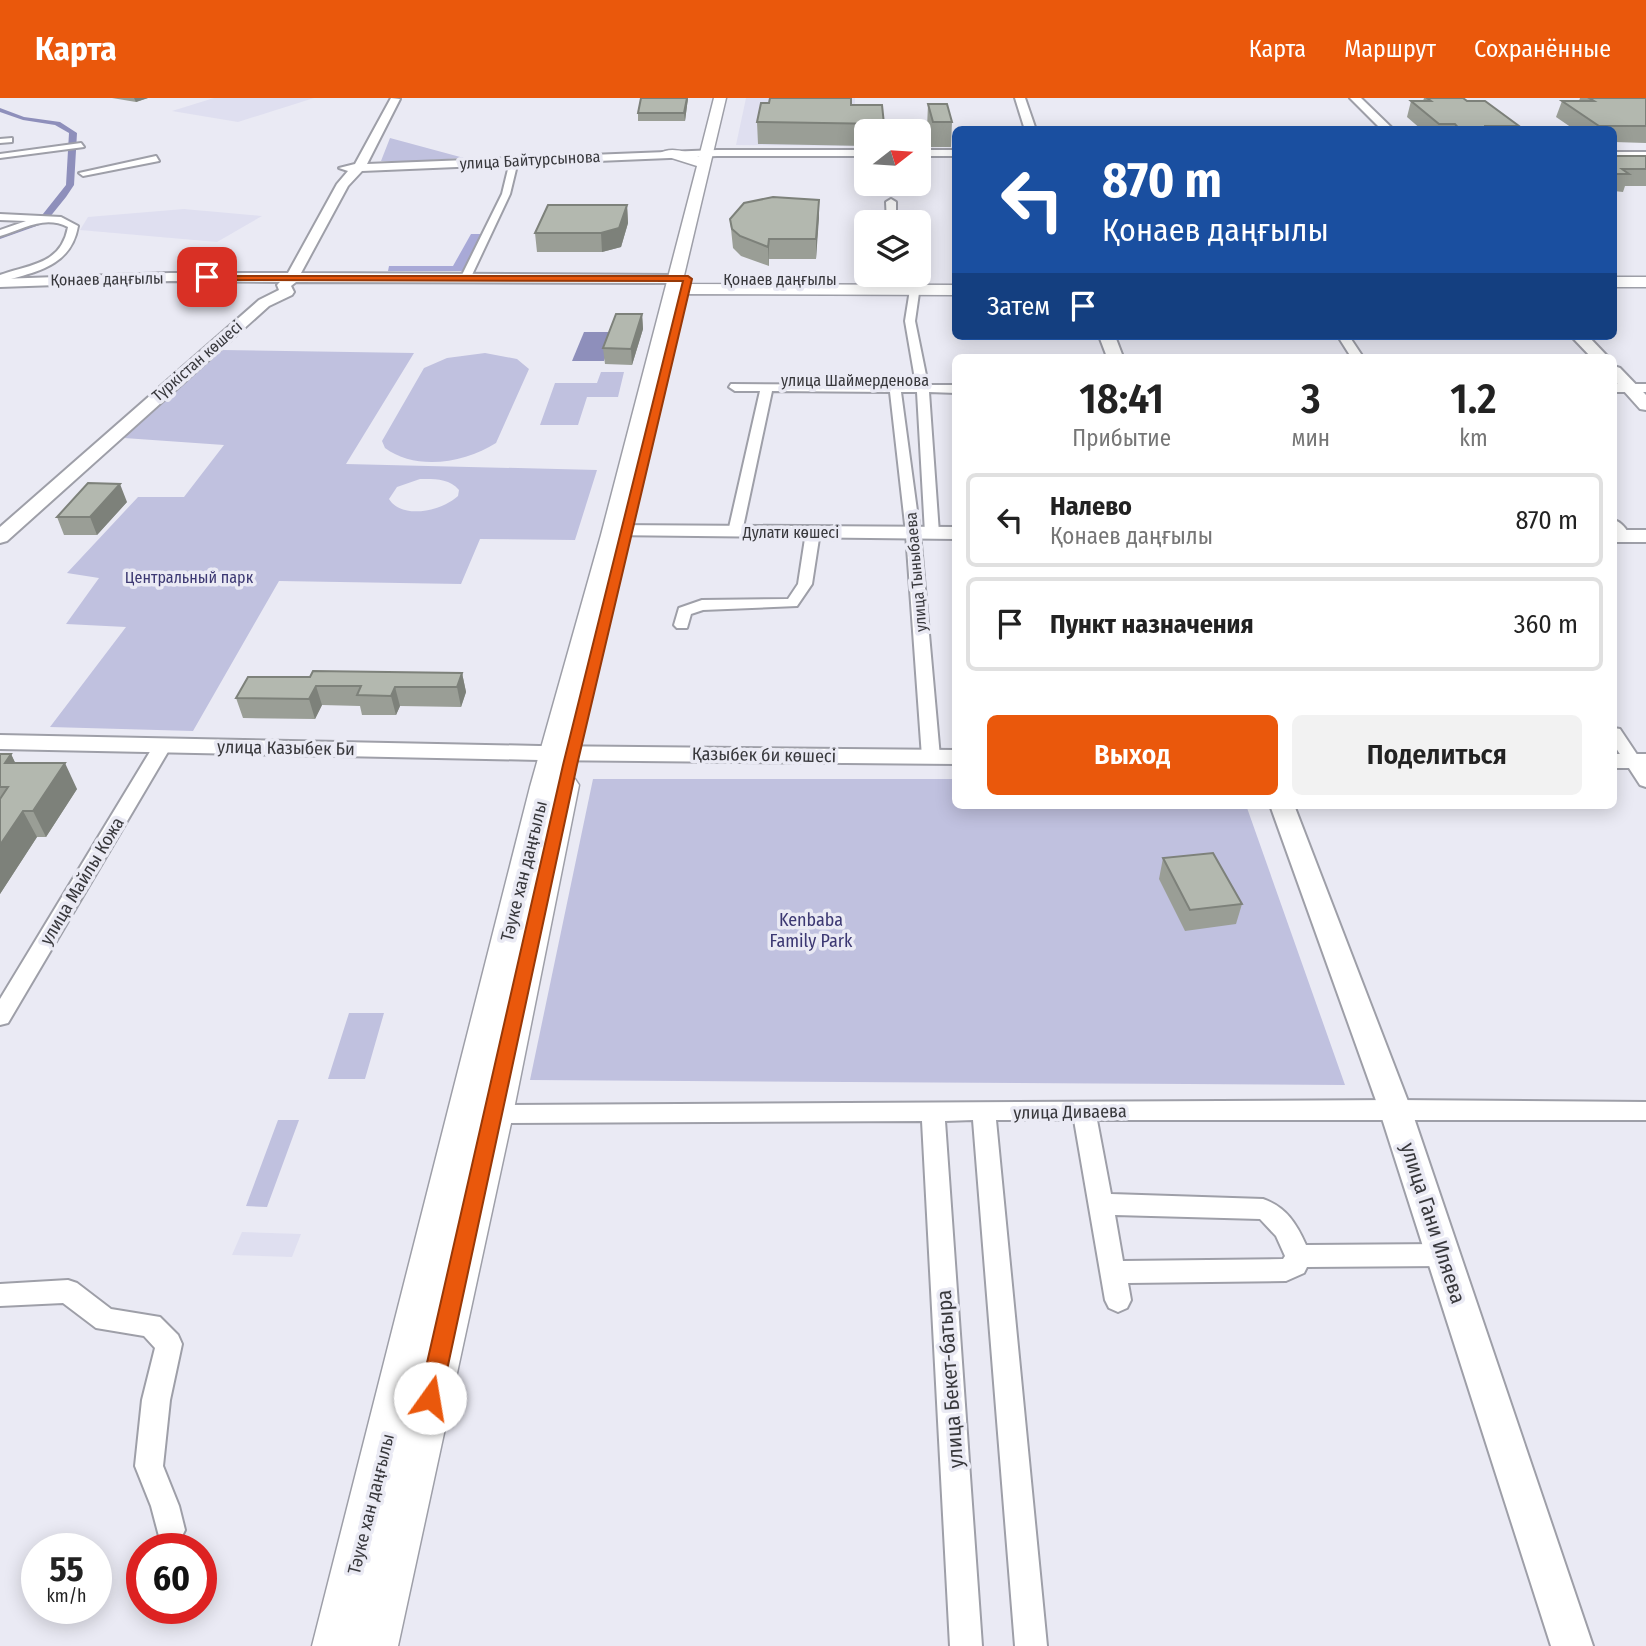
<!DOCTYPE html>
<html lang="ru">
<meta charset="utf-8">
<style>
:root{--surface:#fff;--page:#f2f2f2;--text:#222;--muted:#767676;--line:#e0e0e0;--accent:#ea580c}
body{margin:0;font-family:"Fira Sans Condensed",sans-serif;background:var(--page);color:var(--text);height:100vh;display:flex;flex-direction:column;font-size:26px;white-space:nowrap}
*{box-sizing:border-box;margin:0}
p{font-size:23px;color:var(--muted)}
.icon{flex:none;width:38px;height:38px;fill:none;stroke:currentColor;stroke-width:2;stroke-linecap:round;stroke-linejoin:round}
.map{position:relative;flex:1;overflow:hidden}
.drawer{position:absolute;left:952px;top:256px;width:665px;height:455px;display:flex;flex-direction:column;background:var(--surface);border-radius:10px;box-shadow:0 4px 18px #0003}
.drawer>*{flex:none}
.guide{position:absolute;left:952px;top:28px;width:665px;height:214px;border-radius:10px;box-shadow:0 4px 18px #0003;background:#1a4fa0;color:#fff;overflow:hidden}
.needle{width:46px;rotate:73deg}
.fabs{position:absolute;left:854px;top:21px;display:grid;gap:14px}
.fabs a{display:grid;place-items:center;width:77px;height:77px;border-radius:10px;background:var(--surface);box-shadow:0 4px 18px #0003;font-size:35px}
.speed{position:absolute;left:21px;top:1435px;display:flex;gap:14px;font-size:35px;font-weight:700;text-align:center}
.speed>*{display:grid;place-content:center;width:91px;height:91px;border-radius:50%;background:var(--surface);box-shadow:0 4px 18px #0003;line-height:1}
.speed small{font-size:18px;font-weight:400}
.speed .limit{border:10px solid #d22;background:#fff;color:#111}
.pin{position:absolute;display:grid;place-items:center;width:60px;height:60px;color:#fff;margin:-30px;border-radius:14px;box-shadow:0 4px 10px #0006}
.me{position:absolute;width:77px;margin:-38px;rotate:13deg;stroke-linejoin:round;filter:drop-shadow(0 0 5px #0008)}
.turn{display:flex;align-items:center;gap:24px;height:147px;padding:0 35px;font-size:32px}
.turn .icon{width:91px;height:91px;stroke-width:2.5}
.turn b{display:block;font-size:49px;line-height:60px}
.then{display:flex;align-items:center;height:66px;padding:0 35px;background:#0003;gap:14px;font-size:26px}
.eta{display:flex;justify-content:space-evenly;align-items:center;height:119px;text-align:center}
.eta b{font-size:42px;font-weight:600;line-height:49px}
.cta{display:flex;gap:14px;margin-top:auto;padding:14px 35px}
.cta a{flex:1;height:80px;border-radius:10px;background:var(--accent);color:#fff;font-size:28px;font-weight:600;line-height:80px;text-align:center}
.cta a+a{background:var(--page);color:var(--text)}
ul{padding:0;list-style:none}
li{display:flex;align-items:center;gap:21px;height:94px;margin:0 14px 10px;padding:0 21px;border:4px solid var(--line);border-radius:10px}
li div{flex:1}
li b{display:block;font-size:26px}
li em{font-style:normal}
header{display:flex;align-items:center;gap:42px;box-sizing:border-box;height:98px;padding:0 35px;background:var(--accent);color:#fff}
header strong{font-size:33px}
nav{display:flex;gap:38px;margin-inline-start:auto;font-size:24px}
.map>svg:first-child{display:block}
.built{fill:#dfdff0}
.green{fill:#c0c1df;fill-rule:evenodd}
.forest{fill:#a8a9d7}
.water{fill:#8e8fbb}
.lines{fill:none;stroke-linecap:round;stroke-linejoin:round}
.canal{fill:#8e8fbb;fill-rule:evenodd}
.street-casing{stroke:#9e9fa8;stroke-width:4}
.secondary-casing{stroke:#9e9fa8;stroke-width:4}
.primary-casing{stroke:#9e9fa8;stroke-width:3}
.street{fill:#fff;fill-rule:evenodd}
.secondary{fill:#fff;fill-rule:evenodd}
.primary{fill:#fff;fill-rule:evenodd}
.wall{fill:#9a9e96}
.shaded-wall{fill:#7d817a}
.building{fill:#b3b8af;stroke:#7d817a;stroke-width:2}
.route{fill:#ea580c;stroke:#983908;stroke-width:2}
.labels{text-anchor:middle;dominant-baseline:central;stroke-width:7;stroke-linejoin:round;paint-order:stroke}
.far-street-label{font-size:16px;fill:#38383c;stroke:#eaeaf4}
.far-park-label{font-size:16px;fill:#3c3872;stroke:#eaeaf4}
.street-label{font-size:18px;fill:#38383c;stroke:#eaeaf4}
.park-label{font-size:18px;fill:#3c3872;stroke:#eaeaf4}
.near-street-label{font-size:21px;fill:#38383c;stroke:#eaeaf4}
</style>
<header>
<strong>Карта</strong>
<nav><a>Карта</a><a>Маршрут</a><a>Сохранённые</a></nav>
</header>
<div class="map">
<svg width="1646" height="1548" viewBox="0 0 1646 1548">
<rect width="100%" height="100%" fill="#eaeaf4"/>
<!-- built -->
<path class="built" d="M214 0H314L238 24 172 13Z
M746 0H855L854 48 736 47Z
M184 111 262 118 217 144 80 132 88 119Z
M242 1134 301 1136 292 1159 232 1157Z"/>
<!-- green -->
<path class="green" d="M390 40 464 60 398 64 381 63Z
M314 182 656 184 655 187 312 185Z
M222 252 414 255 346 366 597 372 575 442 480 441 461 486 279 483 193 633 50 629 126 529 66 526 99 480 67 475 138 399H184L224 347 124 340ZM420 381C434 381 449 380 459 392L458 398C442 413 402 422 389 401L397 389Z
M485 255 517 261 529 271 496 345C465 365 416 373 385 350L382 343 424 270 447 260Z
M601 274H624L618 299H587L578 327H540L555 285H597Z
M593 681H955L956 707H1246L1345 987 530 982Z
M349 915H384L365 981H328Z
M278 1022H299L267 1109 246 1108Z"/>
<!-- forest -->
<path class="forest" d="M471 136H484L465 173H388L389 168H453Z"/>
<!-- water -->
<path class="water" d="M584 234H614L604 263H572Z"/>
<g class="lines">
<!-- canal -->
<path class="canal" d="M0 10 24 19 60 24 77 35 74 87 66 99 45 125 0 141V135L39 121 66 87 69 35 55 27 23 22 0 14Z"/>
<defs>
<path id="street" d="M12 40V44L0 45V41Z
M81 45 84 49 0 60V56Z
M156 58 159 63 83 78 79 75Z
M514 60 518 63 510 96 471 179 462 181 461 179 502 96 510 63Z
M891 101 896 104V124H887L886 104Z
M0 116 61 119 78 128C71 169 35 174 0 184V177C30 166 61 167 68 129 44 117 24 131 0 138V132L26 123 0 122Z
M912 179 921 181 915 223 928 287H956V295L929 294 939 435 932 439 925 435 917 294H901L920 435 940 659 931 664 922 659 906 435 890 294 772 293 742 434 735 438 728 434 760 293H735L729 289 731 286 916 287 905 223Z
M1341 238H1349L1363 259H1351L1339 240Z
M1614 286H1646V294H1614Z
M1614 422C1620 423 1632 435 1628 441H1618L1614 435Z
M813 430 820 434 812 486 797 508 703 512 691 516 687 530H677L674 527 679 510 702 502 788 501 798 486 806 434Z
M1614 630 1620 631 1646 670V689L1640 687 1614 647Z
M163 642 172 647 8 925 0 927V901L154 647Z
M1395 1002 1646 1004V1022H1097L1111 1096 1263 1101C1286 1109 1296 1125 1306 1147L1443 1146 1452 1149 1456 1157 1452 1165 1443 1168 1307 1169 1304 1175 1286 1183 1128 1185 1131 1202 1127 1210 1118 1214 1109 1210 1105 1202 1074 1022H996L1047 1548H1015L973 1022 945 1023 982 1548H950L922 1023 489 1025 481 1022 478 1016 481 1010 489 1007ZM1115 1117 1260 1121 1276 1138 1285 1158 1283 1161 1123 1163Z
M68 1182 77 1185 111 1211 160 1219 178 1237 182 1246 170 1302 163 1368 179 1408 185 1432 180 1442 170 1447 160 1442 151 1408 135 1368 142 1302 155 1250 144 1238 96 1230 63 1205 0 1208V1186Z"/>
<path id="secondary" d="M391 0 400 1 367 66 717 52H866V58H717L362 73 348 88 301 175 676 177 683 181 676 185 296 184 291 188 294 194 292 197 269 208 7 443 0 445V429L259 202 279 192 277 187 280 184 170 183 0 189V181L170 175H288L337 86 348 73 339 70 355 66Z
M1015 0H1025L1036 32H1025Z
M1350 0H1361L1394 32H1382Z
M919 52H956V58H919Z
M1614 54H1646V60H1614Z
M1099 238H1115L1123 259H1107Z
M1571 238H1588L1608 259H1591Z
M1614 268 1620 270 1646 297V312L1640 311 1614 282Z
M613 427 956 429V441L606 437 603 433Z
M1614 432H1646V444H1614Z
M0 637 539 648 956 652V666L539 662 0 651Z
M1614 656H1646V670H1614Z
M1270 707H1294L1411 1011 1593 1548H1551L1379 1011Z"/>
<path id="primary" d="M714 0H726L682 186 956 187V197L680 196 623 437 560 680 575 681 579 687 513 1016 398 1548H312L530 689 601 437 697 68 659 56C670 48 687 54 699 59Z
M1614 179H1646V189H1614Z"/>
</defs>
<!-- street casing -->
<use href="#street" class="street-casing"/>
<!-- secondary casing -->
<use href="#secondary" class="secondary-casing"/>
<!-- primary casing -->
<use href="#primary" class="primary-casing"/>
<!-- street -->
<use href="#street" class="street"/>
<!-- secondary -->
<use href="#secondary" class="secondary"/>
<!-- primary -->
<use href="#primary" class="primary"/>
</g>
<!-- wall -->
<path class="wall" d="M112 0H148L136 4Z
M688 0 685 23H638V15Z
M1424 0H1463L1467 3 1519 28 1518 32H1422L1407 19 1411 3H1423Z
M1580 0H1646V45L1614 44V32H1575L1556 19 1562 3H1579Z
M769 5 851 7 884 26V33H866V48L758 46 757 24Z
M928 6 952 24 951 49H931L927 30Z
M1614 58H1646V88H1625L1623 94 1614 93Z
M819 102 816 161H769V168L741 158 733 150 730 121Z
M627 107 628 125 621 149 602 154H537L535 135Z
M642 216 643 231 632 267 605 266 603 250Z
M127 404 97 437H64L57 419Z
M462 575 466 594 461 609 400 608 396 617H362L360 608 322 607 315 621 243 620 236 600 310 579Z
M0 656H11L15 665 77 691 46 739H37L0 796Z
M1163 760 1242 806 1236 826 1185 833 1159 781Z"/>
<!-- shaded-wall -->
<path class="shaded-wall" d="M134 0H148L136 4Z
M687 0H688L685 23 684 15Z
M819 102V120L816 161V141Z
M627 107 628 125 621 149 602 154 601 135Z
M769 141V168L768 149Z
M642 216 643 231 632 267 631 251Z
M120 386 127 404 97 437 90 419Z
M462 575 466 594 461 609 457 589Z
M316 588 322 607 315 621 309 601Z
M395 589 400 608 396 617 391 598Z
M11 656 24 683 5 665Z
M65 665 77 691 46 739 33 713Z
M23 713 37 739 0 796V747Z"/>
<!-- building -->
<path class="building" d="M641 0H687L684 15H638Z
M770 0H851V7H882L884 26 757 24 761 5H769Z
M1427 0H1463L1467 3H1485L1519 28H1485V32H1460L1455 26H1439L1411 3H1431Z
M1589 0H1646V28H1599L1562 3H1594Z
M928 6H947L952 24H933Z
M1614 58H1646V71H1622L1629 76H1614Z
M773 99 819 102 816 141H769L768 149 740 138 732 131 730 121 744 105Z
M548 107H627L619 130 601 135H535Z
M616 216H642L631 251 603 250Z
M88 385 120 386 90 419H57Z
M313 573 462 575 457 589H395L391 598 357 597 361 588H316L309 601 236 600 248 579H310Z
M0 656H11L5 665H65L33 713H23L0 747V701L8 689H0Z
M1213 755 1242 806 1190 812 1163 760Z"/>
<!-- route -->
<path class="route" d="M204 178H688L692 181 577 667 441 1300 438 1307 430 1310 422 1307 419 1300 563 667 683 183 207 182Z"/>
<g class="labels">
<!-- far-street labels -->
<g class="far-street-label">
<text transform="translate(530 62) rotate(-3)">улица Байтурсынова</text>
<text transform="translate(107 181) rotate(-1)">Қонаев даңғылы</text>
<text x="780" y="181">Қонаев даңғылы</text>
<text transform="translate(197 263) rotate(-41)">Түркістан көшесі</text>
<text x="855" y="282">улица Шаймерденова</text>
<text x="791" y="434">Дулати көшесі</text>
<text transform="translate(916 474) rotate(-95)">улица Тыныбаева</text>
</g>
<!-- far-park labels -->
<g class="far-park-label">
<text x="189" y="479">Центральный парк</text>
</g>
<!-- street labels -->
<g class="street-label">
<text transform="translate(286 650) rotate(1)">улица Казыбек Би</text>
<text transform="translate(764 657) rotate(1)">Қазыбек би көшесі</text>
<text transform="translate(524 773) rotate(-76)">Тәуке хан даңғылы</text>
<text transform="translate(82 783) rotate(-59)">улица Майлы Кожа</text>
<text transform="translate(1070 1014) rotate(-1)">улица Диваева</text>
<text transform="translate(371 1406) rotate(-76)">Тәуке хан даңғылы</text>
</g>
<!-- park labels -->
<g class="park-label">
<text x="811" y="822">Kenbaba<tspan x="811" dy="21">Family Park</tspan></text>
</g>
<!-- near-street labels -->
<g class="near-street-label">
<text transform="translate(1433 1125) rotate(72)">улица Гани Иляева</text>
<text transform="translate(950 1281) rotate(-94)">улица Бекет-батыра</text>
</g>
</g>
</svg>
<div class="fabs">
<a><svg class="needle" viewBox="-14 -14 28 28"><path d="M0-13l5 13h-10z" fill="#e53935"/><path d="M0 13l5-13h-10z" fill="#767676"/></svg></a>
<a><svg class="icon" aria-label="layers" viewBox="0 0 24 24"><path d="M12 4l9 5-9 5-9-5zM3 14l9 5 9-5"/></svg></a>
</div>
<div class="speed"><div>55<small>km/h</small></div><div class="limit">60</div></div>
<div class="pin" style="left:207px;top:179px;background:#d93025"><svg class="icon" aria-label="arrive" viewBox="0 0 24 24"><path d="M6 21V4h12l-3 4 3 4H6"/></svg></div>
<svg class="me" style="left:430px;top:1300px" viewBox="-20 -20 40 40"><circle r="19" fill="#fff"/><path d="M0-13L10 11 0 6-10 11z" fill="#ea580c"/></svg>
<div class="guide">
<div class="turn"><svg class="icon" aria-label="left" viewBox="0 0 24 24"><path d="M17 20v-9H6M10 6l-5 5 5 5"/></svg><div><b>870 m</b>Қонаев даңғылы</div></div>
<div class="then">Затем<svg class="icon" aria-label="arrive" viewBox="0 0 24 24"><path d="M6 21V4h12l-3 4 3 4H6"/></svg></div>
</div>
<section class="drawer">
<div class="eta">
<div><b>18:41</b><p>Прибытие</p></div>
<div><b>3</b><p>мин</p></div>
<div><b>1.2</b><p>km</p></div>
</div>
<ul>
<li><svg class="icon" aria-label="left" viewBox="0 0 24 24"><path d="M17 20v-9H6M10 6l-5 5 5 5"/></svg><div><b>Налево</b><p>Қонаев даңғылы</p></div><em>870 m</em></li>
<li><svg class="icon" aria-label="arrive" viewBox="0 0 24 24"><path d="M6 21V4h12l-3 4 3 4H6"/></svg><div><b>Пункт назначения</b></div><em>360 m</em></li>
</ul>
<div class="cta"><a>Выход</a><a>Поделиться</a></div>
</section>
</div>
